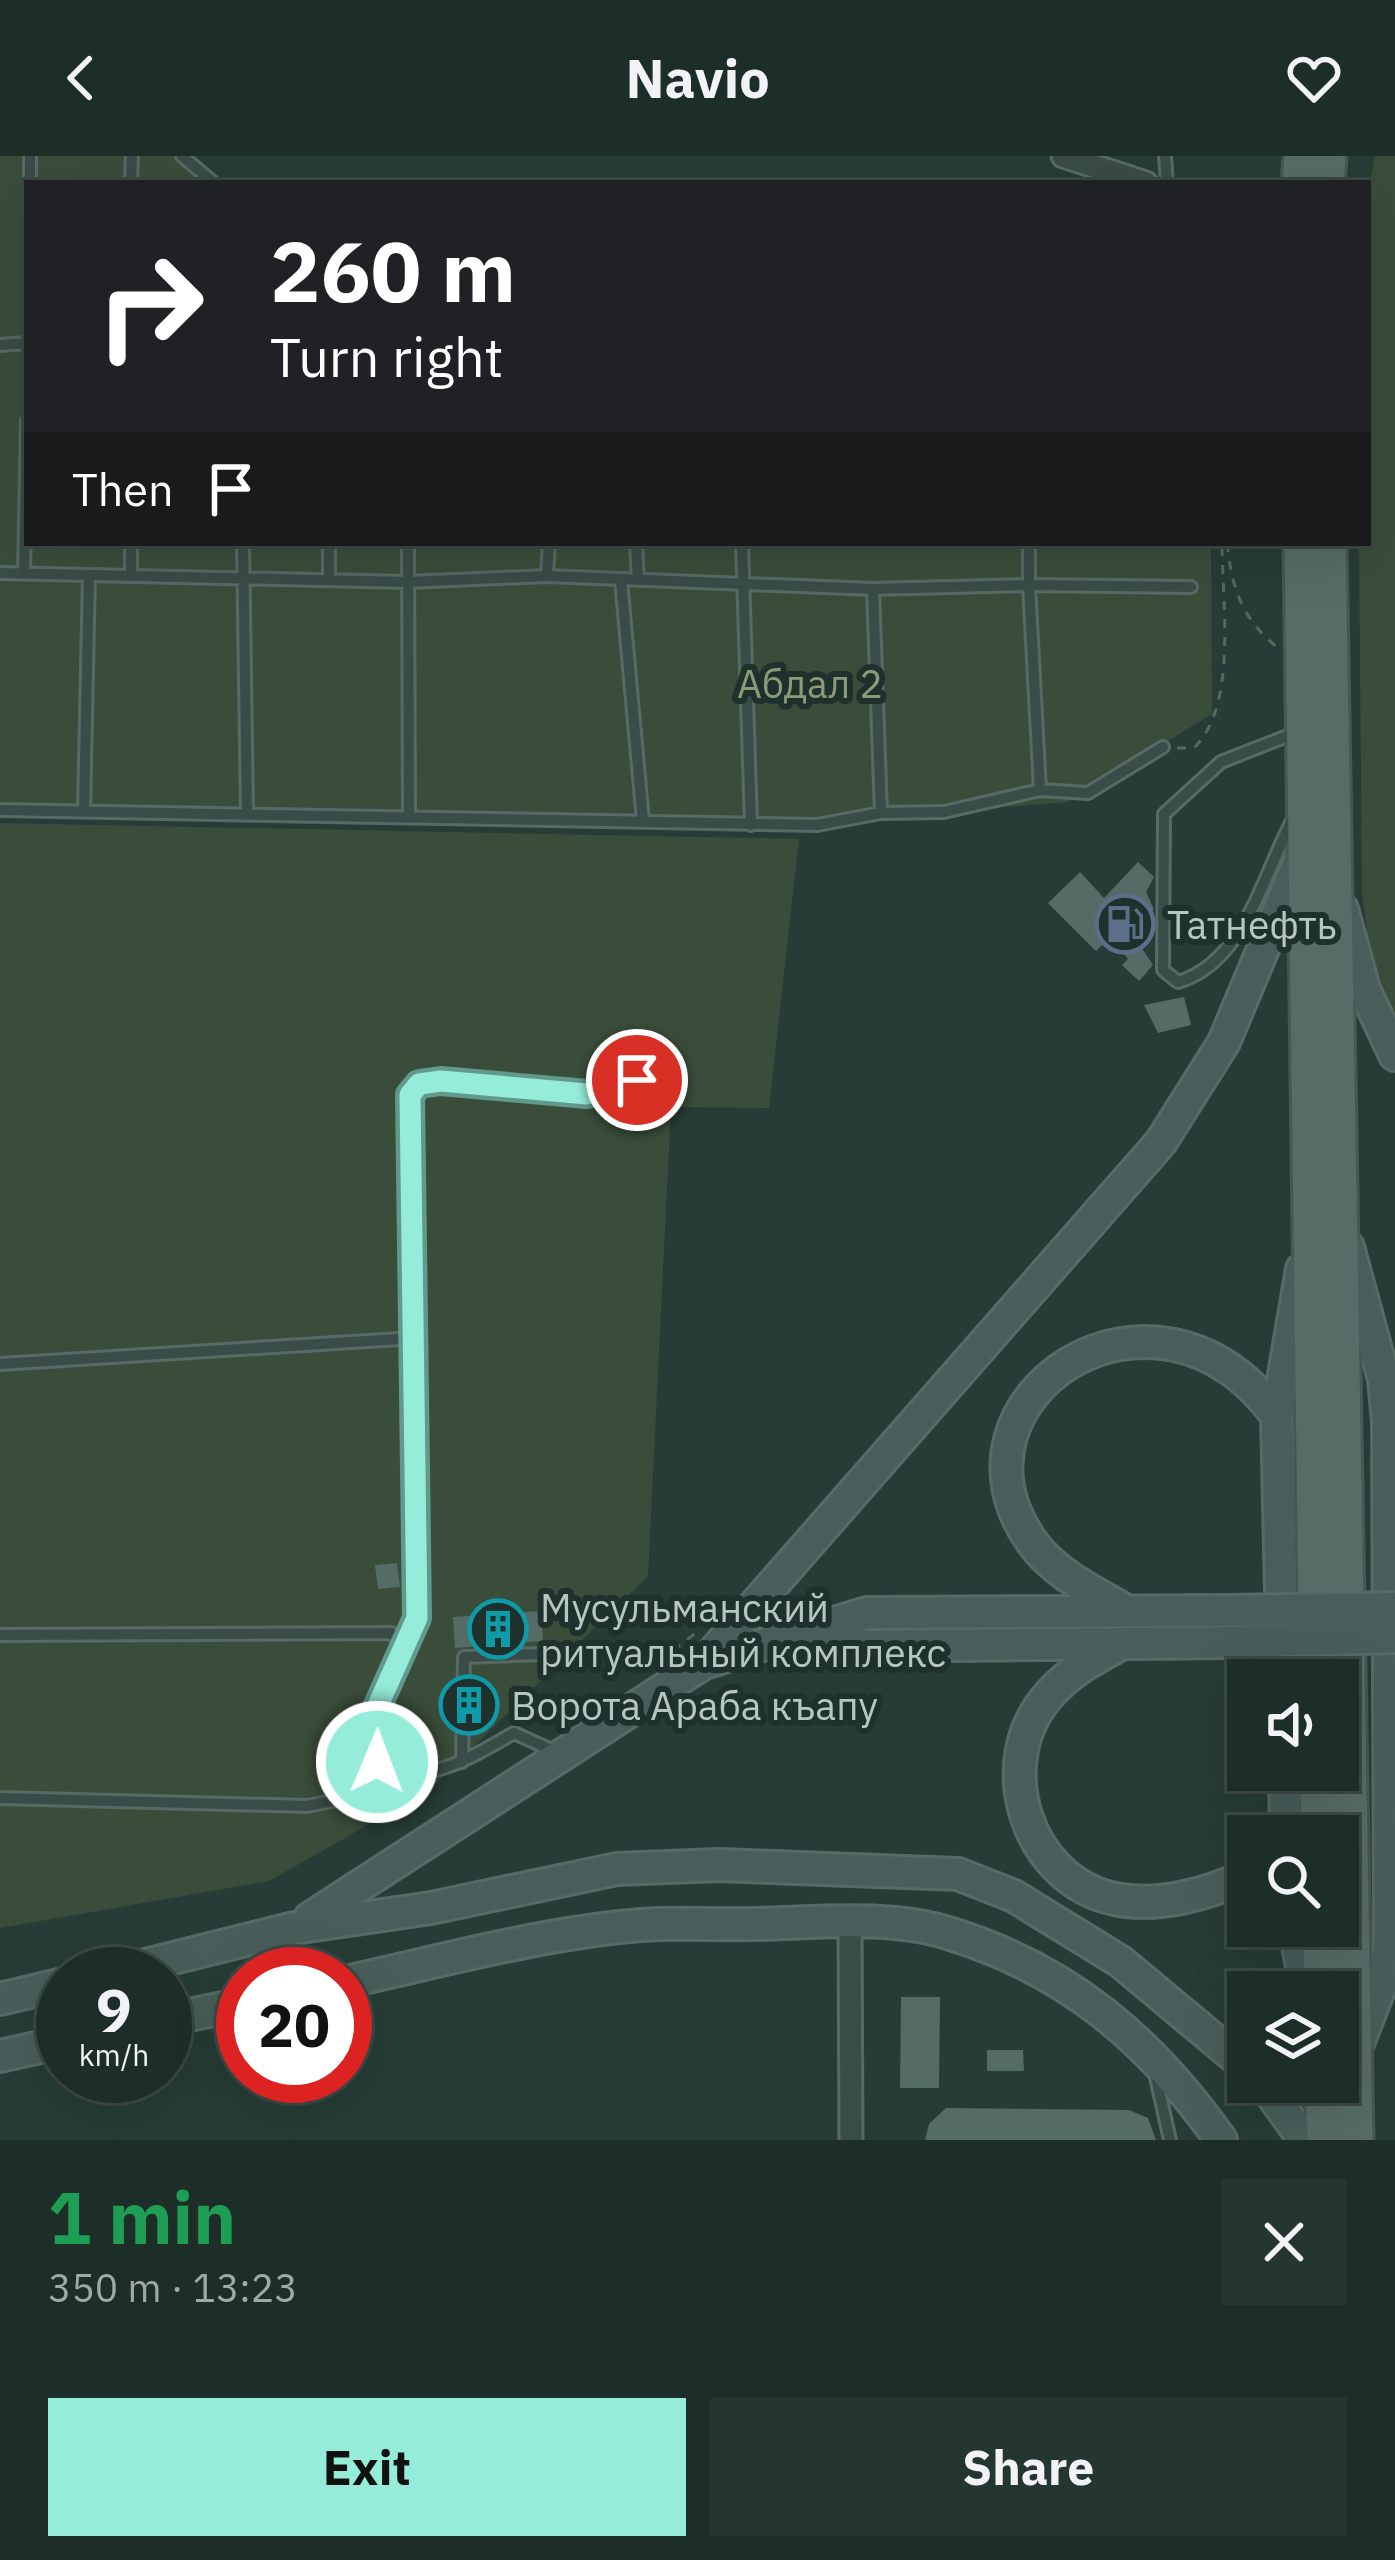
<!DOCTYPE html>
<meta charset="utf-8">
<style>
:root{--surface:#1d2d28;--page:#253530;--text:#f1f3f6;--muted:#a0a8a8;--line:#3b4945;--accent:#95edd9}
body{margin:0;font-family:"IBM Plex Sans",sans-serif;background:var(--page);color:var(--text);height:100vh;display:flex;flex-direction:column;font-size:45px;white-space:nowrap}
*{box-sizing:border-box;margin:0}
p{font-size:39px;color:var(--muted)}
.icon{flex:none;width:66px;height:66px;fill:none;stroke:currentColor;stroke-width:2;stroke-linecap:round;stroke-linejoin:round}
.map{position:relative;height:1984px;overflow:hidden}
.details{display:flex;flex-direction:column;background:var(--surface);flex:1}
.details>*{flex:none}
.top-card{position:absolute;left:24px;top:24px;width:1347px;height:366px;border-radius:0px;box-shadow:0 12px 48px #0002,0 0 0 3px var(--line);background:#202124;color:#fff;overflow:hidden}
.controls{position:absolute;left:1227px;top:1503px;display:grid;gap:24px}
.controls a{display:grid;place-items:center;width:132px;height:132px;border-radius:0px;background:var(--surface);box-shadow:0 12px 48px #0002,0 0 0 3px var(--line);font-size:60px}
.speed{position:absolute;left:36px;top:1791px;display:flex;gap:24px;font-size:60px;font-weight:700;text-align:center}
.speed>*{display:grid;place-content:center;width:156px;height:156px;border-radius:50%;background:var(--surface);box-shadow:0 12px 48px #0002,0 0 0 3px var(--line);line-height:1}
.speed small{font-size:30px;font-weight:400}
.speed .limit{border:18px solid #d22;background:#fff;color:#111}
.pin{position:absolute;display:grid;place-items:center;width:102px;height:102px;color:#fff;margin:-51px;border:6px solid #fff;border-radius:50%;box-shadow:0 3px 12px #0007}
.me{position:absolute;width:132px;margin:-66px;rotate:1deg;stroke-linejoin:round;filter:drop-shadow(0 0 9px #0008)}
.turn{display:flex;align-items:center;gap:42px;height:252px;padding:0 48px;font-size:54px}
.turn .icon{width:156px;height:156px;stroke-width:2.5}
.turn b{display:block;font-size:84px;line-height:102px}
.then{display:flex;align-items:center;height:114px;padding:0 48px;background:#0003;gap:24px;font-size:45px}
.round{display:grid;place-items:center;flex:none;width:126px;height:126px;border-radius:0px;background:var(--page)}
.overview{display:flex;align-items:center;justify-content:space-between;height:204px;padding:0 48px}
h1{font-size:72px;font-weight:700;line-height:90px;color:#1e9e55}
.action{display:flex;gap:24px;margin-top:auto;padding:24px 48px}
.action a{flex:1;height:138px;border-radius:0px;background:var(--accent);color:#111;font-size:48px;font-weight:700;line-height:138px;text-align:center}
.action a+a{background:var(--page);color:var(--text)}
header{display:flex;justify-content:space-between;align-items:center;height:156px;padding:0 48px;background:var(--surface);font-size:54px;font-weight:700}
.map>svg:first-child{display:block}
.green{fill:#3a4d3a}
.building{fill:#546c65}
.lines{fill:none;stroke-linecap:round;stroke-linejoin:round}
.lane-casing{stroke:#586a65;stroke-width:16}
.street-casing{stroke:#586a65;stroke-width:27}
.secondary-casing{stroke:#586a65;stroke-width:36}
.primary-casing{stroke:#465853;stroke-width:39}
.path{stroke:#566a5c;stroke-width:3;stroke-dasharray:9 9;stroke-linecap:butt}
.lane{stroke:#3a4c47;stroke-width:10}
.street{stroke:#3a4c47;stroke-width:21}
.secondary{stroke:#495e5a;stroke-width:30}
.primary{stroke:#586c67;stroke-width:33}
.secondary-bridge-casing{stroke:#586a65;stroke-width:36;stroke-linecap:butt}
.secondary-bridge{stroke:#495e5a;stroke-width:30}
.route-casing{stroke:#619a8d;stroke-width:30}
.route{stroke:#95edd9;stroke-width:21}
.labels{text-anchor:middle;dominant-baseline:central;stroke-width:12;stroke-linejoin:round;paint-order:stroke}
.park-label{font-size:39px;fill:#8d9a77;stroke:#1f312c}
.poi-label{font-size:39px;fill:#b6c7c3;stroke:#1f312c;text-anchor:start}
</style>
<header><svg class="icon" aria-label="back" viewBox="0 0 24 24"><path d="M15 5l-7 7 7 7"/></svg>Navio<svg class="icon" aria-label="heart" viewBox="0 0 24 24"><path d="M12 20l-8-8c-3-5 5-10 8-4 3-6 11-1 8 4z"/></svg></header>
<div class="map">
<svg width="1395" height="1984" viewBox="0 0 1395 1984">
<rect width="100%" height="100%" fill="#273c36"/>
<!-- green -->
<path class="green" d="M0 0H194L224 27H27V387H1211L1212 558 1068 646 817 666 0 656Z
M1375 0H1395V859L1370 798 1362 736 1359 387H1368V36Z
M0 667 799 683 769 952 671 951 648 1420 428 1635 269 1725 0 1772Z"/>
<!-- building -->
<path class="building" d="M1138 706 1154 721 1146 736 1154 753 1144 763 1153 778 1141 791 1153 809 1139 825 1122 809 1128 803 1110 782 1096 795 1048 747 1080 716 1104 742Z
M1184 841 1191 869 1158 877 1144 849Z
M397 1407 400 1431 378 1433 375 1409Z
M541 1455 543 1485 455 1492 453 1461Z
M901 1841H940L939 1932H900Z
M987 1894H1023L1024 1915H987Z
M946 1952 1129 1954 1148 1962 1156 1984H925L929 1968Z"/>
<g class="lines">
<defs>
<path id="lane" d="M182 0 214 27
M1165 0 1167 27
M30 27V0
M131 27 132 0
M0 189 27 187
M243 387 247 656
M408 387 409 661
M636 387 638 424
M742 387 751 669
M1029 387V429L1191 431
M0 417 408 426 547 420 873 433 1029 429 1040 634 1088 637 1163 591
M24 417 27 265
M131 419V387
M547 420 549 387
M329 424V387
M621 424 643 665
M873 433 881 657
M0 654 817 669 881 657 944 656 1040 634
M84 655 89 419
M1293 663C1263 719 1244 807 1178 826L1163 814 1164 658 1221 606 1300 575
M0 1208 416 1182
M0 1479 391 1477 404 1490 371 1565 377 1606C423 1634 473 1600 514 1577L556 1596
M404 1490 417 1462 410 939 419 928 441 925 587 938 637 924
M462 1606 464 1501 540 1498
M0 1642 307 1650 358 1640 390 1614
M1155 1917 1170 1984"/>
<path id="street" d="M1063 0 1146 27
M850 1766 851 1984"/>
<path id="secondary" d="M1342 753 1364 833 1395 899
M1348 1091 1384 1223 1388 1266 1390 1782 1386 1816 1357 1890
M1121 1452C1090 1434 1053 1416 1032 1386 931 1243 1154 1092 1277 1260
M790 1484 870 1490 1229 1486
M1123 1487C1095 1502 1070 1515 1049 1539 989 1606 1026 1725 1115 1743 1158 1752 1209 1738 1248 1719
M704 1507 1161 986 1224 886 1302 700
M1283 1524 1277 1260 1302 1113
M1285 1614 1286 1680
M310 1762 704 1507 867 1457 1229 1455
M1294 1770 1307 1836
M109 1818 294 1772 431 1752 617 1713 719 1709 958 1718 1014 1740 1121 1806 1248 1912
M345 1826C442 1805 542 1777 641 1769 677 1766 714 1769 751 1768 815 1767 889 1758 951 1778 1068 1814 1151 1885 1221 1984
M0 1843 63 1828
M165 1864 243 1848
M0 1900 63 1886
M1263 1926 1304 1984"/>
<path id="primary" d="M1299 27 1301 0
M1327 27 1329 0
M1301 387 1316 1524
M1329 387 1356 1984
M1317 1614 1318 1680
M1320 1770 1321 1836
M1322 1926 1324 1984"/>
</defs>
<!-- lane casing -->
<use href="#lane" class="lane-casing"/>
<!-- street casing -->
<use href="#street" class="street-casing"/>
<!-- secondary casing -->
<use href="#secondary" class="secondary-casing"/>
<!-- primary casing -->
<use href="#primary" class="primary-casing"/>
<!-- path -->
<path class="path" d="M1227 387C1232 433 1242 463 1278 492
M1177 592H1194C1238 549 1222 447 1222 387
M659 1506 698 1475"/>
<!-- lane -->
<use href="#lane" class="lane"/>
<!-- street -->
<use href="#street" class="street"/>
<!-- secondary -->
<use href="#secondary" class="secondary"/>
<!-- primary -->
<use href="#primary" class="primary"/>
<defs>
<path id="secondary-bridge" d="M1229 1455 1395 1452
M1229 1486 1395 1481"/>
</defs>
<!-- secondary-bridge casing -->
<use href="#secondary-bridge" class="secondary-bridge-casing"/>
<!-- secondary-bridge -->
<use href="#secondary-bridge" class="secondary-bridge"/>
</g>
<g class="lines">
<defs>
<path id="route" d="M377 1606 371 1565 417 1462 410 939 419 928 441 925 587 938 637 924"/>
</defs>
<!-- route casing -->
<use href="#route" class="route-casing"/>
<!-- route -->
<use href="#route" class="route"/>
</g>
<!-- icons -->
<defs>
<symbol id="fuel-ring" viewBox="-11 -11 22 22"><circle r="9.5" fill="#1f312c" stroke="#5c6f8a" stroke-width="1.5"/><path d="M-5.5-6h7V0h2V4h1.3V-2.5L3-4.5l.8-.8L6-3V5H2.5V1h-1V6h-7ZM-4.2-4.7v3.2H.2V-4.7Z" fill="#5c6f8a"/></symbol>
<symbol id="building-ring" viewBox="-11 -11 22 22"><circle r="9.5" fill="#1f312c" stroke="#0f9aa8" stroke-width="1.5"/><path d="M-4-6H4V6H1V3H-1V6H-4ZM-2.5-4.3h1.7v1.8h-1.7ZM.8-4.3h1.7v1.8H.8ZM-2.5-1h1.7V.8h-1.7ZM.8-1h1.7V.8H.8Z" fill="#0f9aa8"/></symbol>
</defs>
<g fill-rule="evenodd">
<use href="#fuel-ring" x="1092" y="735" width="66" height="66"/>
<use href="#building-ring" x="465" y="1440" width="66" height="66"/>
<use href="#building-ring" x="436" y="1516" width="66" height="66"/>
</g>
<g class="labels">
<!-- park labels -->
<g class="park-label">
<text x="810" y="527">Абдал 2</text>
</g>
<!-- poi labels -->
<g class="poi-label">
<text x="1167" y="768">Татнефть</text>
<text x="540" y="1451">Мусульманский<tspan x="540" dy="45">ритуальный комплекс</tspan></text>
<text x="511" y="1549">Ворота Араба къапу</text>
</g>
</g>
</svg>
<div class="controls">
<a><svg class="icon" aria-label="sound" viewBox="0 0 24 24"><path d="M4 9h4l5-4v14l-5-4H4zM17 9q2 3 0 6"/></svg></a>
<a><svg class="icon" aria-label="search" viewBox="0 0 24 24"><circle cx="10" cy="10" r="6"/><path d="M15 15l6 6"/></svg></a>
<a><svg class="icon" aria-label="layers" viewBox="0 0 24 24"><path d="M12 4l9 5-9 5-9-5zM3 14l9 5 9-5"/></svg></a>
</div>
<div class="speed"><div>9<small>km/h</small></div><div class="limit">20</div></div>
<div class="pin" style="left:637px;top:924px;background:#d93025"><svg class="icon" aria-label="arrive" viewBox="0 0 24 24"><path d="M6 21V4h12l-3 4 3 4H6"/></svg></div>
<svg class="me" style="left:377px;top:1606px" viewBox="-20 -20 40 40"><circle r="17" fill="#95edd9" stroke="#fff" stroke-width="3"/><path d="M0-11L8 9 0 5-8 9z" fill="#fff"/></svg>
<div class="top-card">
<div class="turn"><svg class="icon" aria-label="right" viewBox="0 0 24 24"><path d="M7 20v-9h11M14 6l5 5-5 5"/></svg><div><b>260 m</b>Turn right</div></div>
<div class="then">Then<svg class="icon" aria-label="arrive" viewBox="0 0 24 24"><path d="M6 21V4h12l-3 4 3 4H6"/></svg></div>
</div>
</div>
<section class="details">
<div class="overview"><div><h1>1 min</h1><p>350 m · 13:23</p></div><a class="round"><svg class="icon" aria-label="close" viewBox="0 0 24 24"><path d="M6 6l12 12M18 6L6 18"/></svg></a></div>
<div class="action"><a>Exit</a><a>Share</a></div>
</section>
